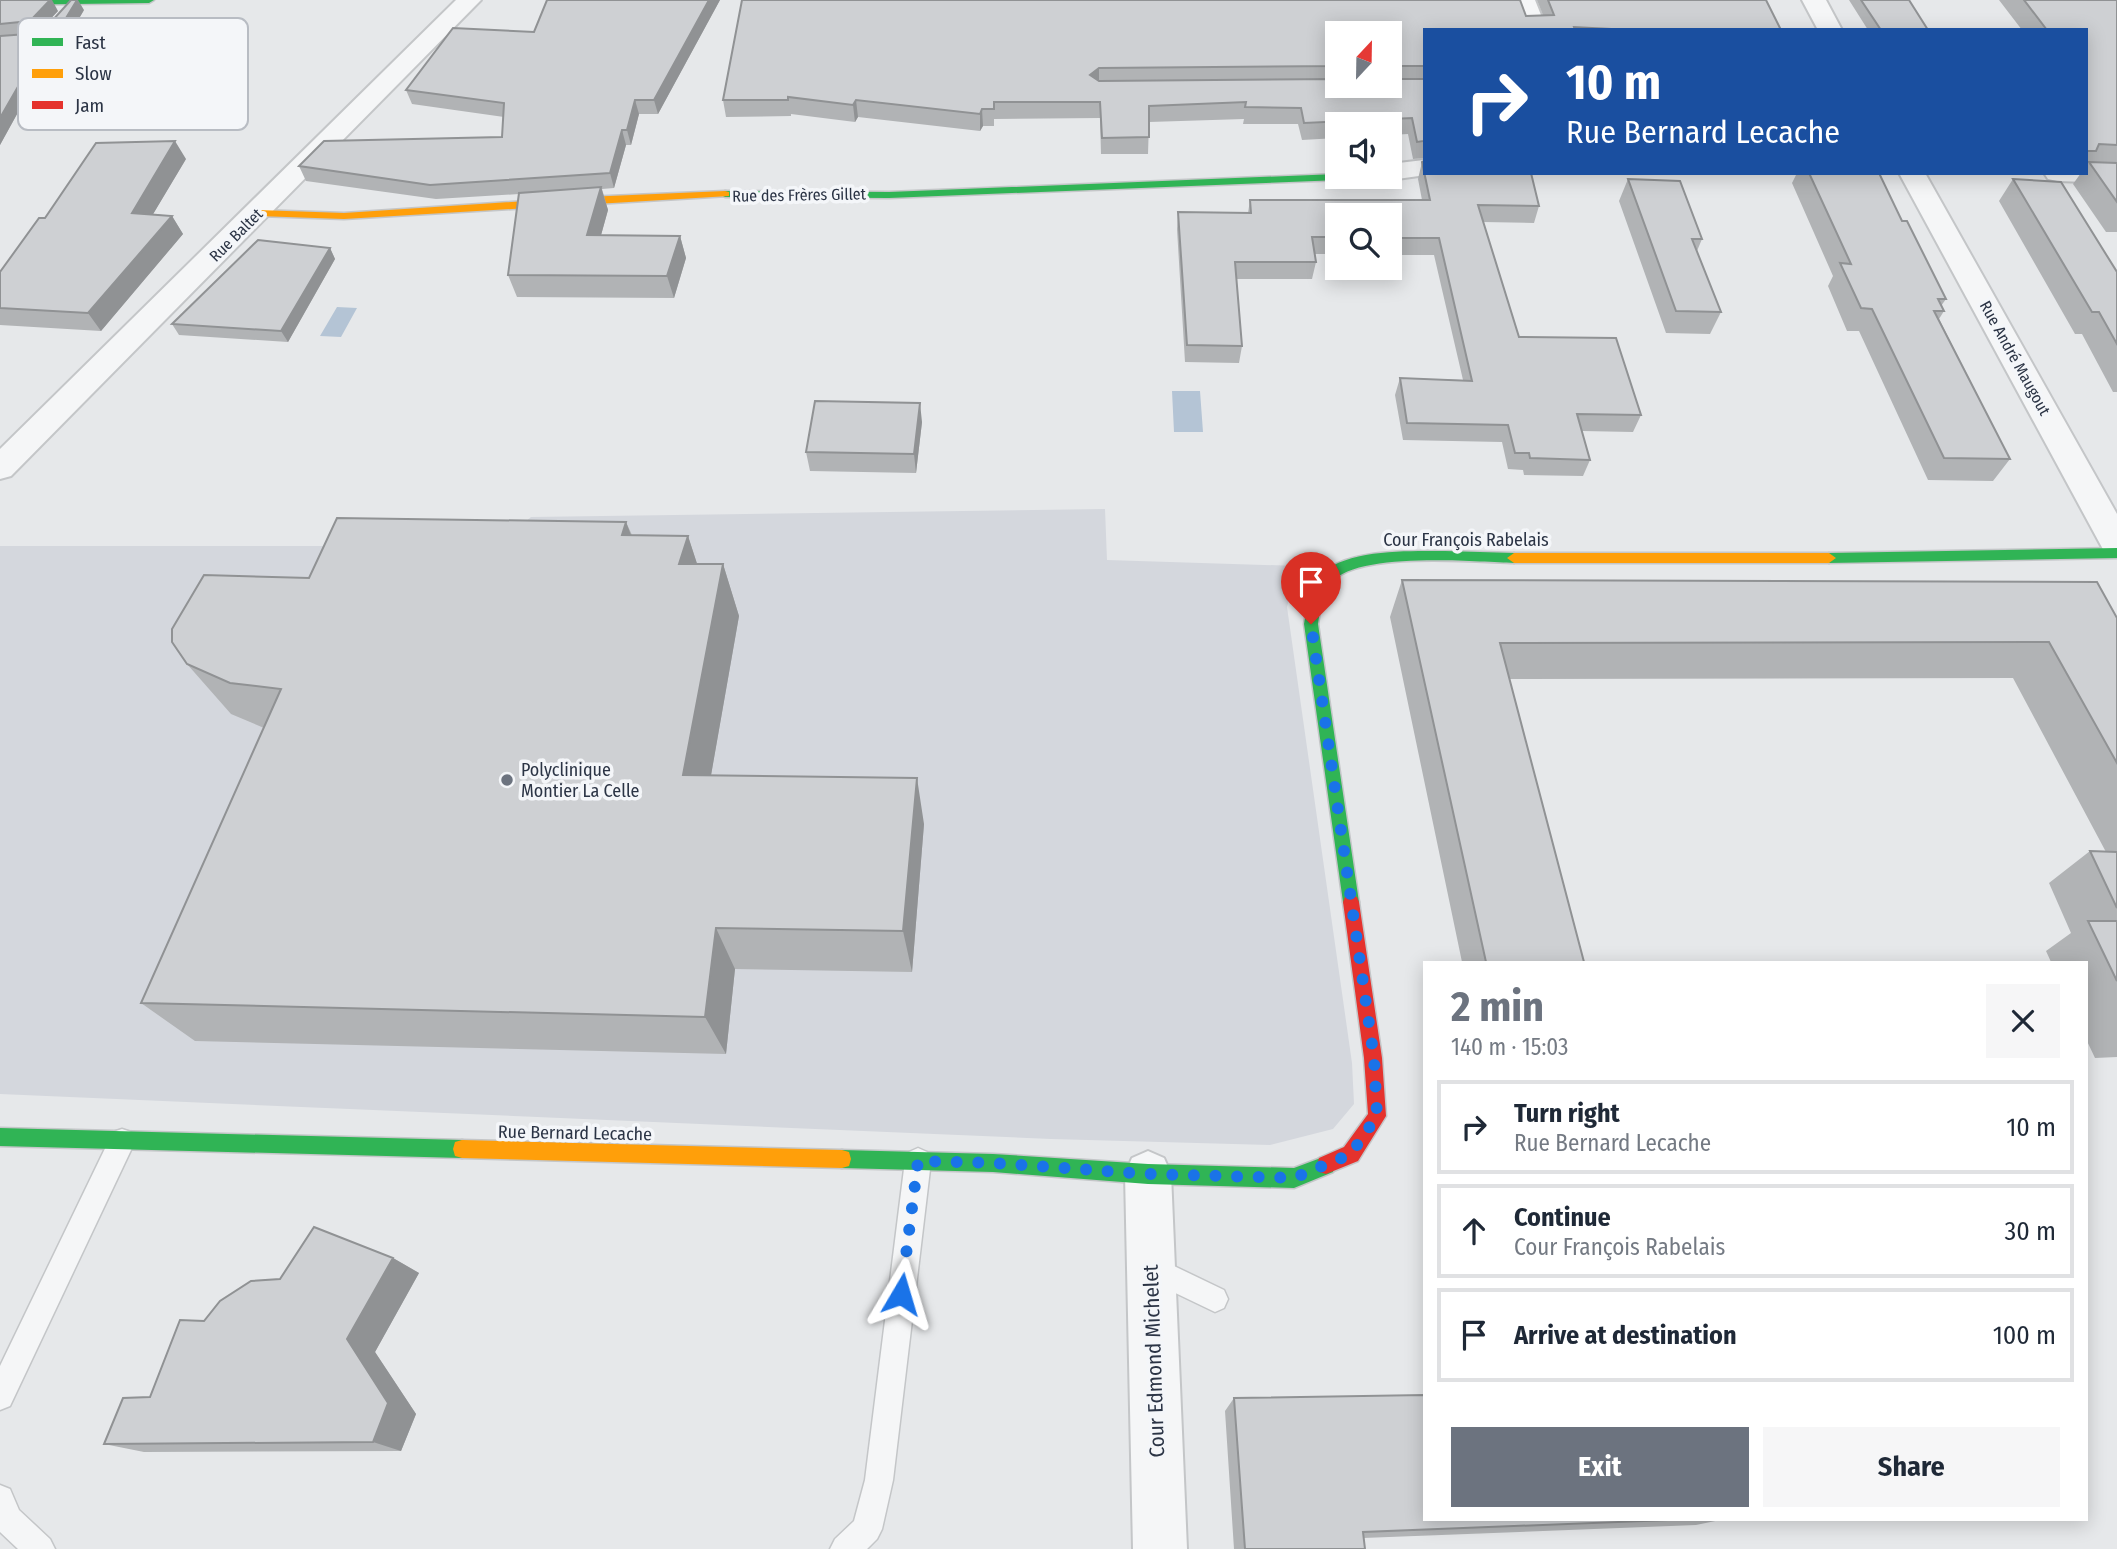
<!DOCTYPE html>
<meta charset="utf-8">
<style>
:root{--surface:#fff;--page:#f6f6f7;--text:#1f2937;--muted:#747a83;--line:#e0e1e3;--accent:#6c737f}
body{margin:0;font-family:"Fira Sans Condensed",sans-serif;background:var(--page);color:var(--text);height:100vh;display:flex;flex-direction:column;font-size:26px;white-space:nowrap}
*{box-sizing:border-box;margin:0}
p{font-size:23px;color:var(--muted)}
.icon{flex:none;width:38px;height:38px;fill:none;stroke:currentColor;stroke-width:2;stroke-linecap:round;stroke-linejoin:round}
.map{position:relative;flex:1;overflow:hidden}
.drawer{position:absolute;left:1423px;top:961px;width:665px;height:560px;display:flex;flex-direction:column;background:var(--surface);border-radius:0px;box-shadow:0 4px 18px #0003}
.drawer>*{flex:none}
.guide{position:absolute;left:1423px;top:28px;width:665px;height:147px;border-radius:0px;box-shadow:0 4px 18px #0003;background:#1a4fa0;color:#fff;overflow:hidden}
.needle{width:46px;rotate:22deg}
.fabs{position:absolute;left:1325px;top:21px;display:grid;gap:14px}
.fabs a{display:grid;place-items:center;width:77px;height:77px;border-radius:0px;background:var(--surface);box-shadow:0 4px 18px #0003;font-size:35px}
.pin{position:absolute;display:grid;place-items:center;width:60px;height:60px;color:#fff;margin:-72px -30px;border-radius:50% 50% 50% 0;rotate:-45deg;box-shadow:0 0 7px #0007}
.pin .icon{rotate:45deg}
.me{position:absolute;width:77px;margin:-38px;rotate:7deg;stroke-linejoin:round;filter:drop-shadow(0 0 5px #0008)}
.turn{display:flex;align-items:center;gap:24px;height:147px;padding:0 28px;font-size:32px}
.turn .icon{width:91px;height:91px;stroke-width:2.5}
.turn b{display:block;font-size:49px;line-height:60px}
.round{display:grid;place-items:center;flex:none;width:74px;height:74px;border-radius:0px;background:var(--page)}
.overview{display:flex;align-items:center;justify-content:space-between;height:119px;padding:0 28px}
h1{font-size:42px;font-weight:700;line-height:52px;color:var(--accent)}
.button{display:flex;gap:14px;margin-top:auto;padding:14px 28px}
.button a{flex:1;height:80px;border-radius:0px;background:var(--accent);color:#fff;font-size:28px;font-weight:700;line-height:80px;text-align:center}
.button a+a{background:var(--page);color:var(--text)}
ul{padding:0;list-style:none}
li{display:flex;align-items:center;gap:21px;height:94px;margin:0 14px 10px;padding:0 14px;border:4px solid var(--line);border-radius:0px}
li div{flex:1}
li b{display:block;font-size:26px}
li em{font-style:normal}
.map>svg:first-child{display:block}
.built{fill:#d4d7dd}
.water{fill:#b4c4d5}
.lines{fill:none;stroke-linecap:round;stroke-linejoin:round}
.lane-casing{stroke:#c4c6c8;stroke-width:3}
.street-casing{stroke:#c4c6c8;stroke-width:4}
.fast-casing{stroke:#c4c6c8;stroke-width:3}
.slow-casing{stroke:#c4c6c8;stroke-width:3}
.jam-casing{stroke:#c4c6c8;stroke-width:3}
.lane{fill:#f5f6f7;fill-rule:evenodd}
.street{fill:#f5f6f7;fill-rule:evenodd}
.fast{fill:#30b455;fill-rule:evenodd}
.slow{fill:#ff9f0a;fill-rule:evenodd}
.jam{fill:#e5322d;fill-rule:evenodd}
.wall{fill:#b1b3b5;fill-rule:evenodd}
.shaded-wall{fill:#909294}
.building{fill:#ced0d3;stroke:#909294;stroke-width:2}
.route{stroke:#1a73e8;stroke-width:12;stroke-dasharray:0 21.6}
.poi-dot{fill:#6c737f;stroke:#f4f6f9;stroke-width:2.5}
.labels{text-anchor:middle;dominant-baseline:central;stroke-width:7;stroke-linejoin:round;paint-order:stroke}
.far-street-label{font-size:16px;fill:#2b3445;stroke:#f4f6f9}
.street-label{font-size:18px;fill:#2b3445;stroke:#f4f6f9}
.poi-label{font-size:18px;fill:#2b3445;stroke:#f4f6f9;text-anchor:start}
.near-street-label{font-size:21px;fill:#2b3445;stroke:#f4f6f9}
.key{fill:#f4f6f9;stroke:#b8bcc3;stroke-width:2}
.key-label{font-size:19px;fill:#2b3445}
</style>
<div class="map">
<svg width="2117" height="1549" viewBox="0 0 2117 1549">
<rect width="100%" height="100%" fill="#e6e8ea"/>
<!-- built -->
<path class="built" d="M1105 509 1107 560 1298 566 1287 607 1352 1063 1354 1104 1333 1129 1270 1145 1051 1139 0 1094V546H359L508 537 531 517Z"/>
<!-- water -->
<path class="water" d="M337 307 357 308 341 337 320 336Z
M1172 391H1200L1203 432H1174Z"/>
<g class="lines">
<defs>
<path id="lane" d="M122 1129 131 1132 134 1141 131 1150 10 1406 0 1410V1366L113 1132Z
M918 1148 927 1152 931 1161 893 1480 882 1529 877 1539 867 1549H830L835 1539 854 1521 865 1480 905 1161 909 1152Z
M1151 1255 1224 1290 1228 1299 1224 1308 1215 1312 1142 1277 1138 1268 1142 1259Z
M0 1485 10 1489 19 1510 50 1539 55 1549H18L0 1532Z"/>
<path id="street" d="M456 0H481L11 476 0 479V449Z
M1511 0H1535L1547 30H1523Z
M1802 0H1826L1842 30H1818Z
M1424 160V173L1433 174 1390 180 1380 177H1390V164Z
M2086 166 2117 167V183L2057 181 2048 179 2044 173H2086Z
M1899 173H1925L2117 514V556L2105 553Z
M1148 1151 1164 1158 1171 1174 1187 1549H1133L1125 1174 1132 1158Z"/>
<path id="fast" d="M0 0H154L149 3 0 5Z
M1337 174V177H1345L1340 180 889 198 725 197 719 194 725 191 889 192Z
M2117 548V558L1829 563 1822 558 1829 553Z
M1445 551 1514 553 1521 558 1514 563C1474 562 1357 551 1331 583 1322 594 1320 611 1318 624L1359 902 1357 907 1351 909 1345 907 1343 902 1304 624C1307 608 1309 591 1319 577 1342 548 1412 551 1445 551Z
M0 1128 462 1140 469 1142 471 1149 469 1156 462 1158 0 1146Z
M842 1150 993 1154 1148 1164 1294 1168 1326 1156 1333 1158 1335 1165 1333 1172 1294 1188 1148 1184 993 1172 842 1168 835 1166 833 1159 835 1152Z"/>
<path id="slow" d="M725 191 729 192V196L344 219 258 216 252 213 258 210 344 213 586 197Z
M1514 553H1829L1836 558 1829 563H1514L1507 558Z
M462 1140 842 1150 849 1152 851 1159 849 1166 842 1168 462 1158 455 1156 453 1149 455 1142Z"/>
<path id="jam" d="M1351 895 1357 897 1359 902 1382 1058 1386 1116 1358 1161 1326 1174 1319 1172 1317 1165 1319 1158 1344 1147 1368 1114 1364 1058 1343 902 1345 897Z"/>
</defs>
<!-- lane casing -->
<use href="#lane" class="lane-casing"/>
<!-- street casing -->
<use href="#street" class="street-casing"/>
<!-- fast casing -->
<use href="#fast" class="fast-casing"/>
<!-- slow casing -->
<use href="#slow" class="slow-casing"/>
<!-- jam casing -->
<use href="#jam" class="jam-casing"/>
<!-- lane -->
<use href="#lane" class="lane"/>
<!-- street -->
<use href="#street" class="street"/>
<!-- fast -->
<use href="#fast" class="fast"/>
<!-- slow -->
<use href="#slow" class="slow"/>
<!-- jam -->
<use href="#jam" class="jam"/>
</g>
<!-- wall -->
<path class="wall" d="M0 0 58 11 38 32 0 36Z
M547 0H720L658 114H639L631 145H626L614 188 602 189 608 210 601 235 680 236 686 258 674 298 517 297 508 275 519 194 436 199 306 181 299 166 502 137 504 117 412 104 406 90 534 32Z
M742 0H1520L1526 16 1543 15 1537 0H1766L1781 30H1424V158L1413 159 1408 134 1390 135V124H1337V138L1302 140 1298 124H1243L1244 119 1149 122 1148 154H1101L1100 118 994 119V126H983L980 131 858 117 855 122 791 114V116L726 117 723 100ZM1337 33H1390V86H1337Z
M1849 0H1909L1928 30H1868Z
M1999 0H2117V232H2106L2073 184 2081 173H2086V30H2022Z
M84 10 45 76H38L0 145V36L41 33Z
M186 159 153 214 172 216 183 234 101 331 0 325V272L45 218Z
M1422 162 1539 206 1534 223 1483 222 1519 337 1641 415 1633 432 1582 431 1590 460 1583 476 1524 475 1523 470 1508 469 1502 442 1403 440 1395 395 1400 378 1463 380 1434 255H1390V215H1337V254H1315L1316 262 1312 279H1236L1242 346 1239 363 1185 362 1177 229 1178 212 1248 213 1250 200H1422L1418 179Z
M1797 173H1879L1902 221 1946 299 1941 306 1944 311 1939 319 2010 459 1993 481 1928 480 1859 331H1847L1828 286 1833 276 1792 183Z
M1628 179 1702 239 1697 251 1721 312 1710 334 1666 333 1619 201Z
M2013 179 2117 272V392H2113L2082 334H2075L1999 201Z
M330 248 335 259 288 342 179 335 172 324Z
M922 422 916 473 810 471 806 452Z
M626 522 632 535 688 536 697 564H723L739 616 711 775 924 824 912 972 735 969 726 1054 195 1041 141 1003 264 728 231 714 187 664 309 578Z
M1402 580 2117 618V1057L2095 1058 2086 1039V962H2051L2046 951 2071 933 2049 883 2090 851 2106 852 2013 678 1509 679 1584 962H1462L1390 617Z
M393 1258 419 1273 375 1352 416 1414 401 1451 144 1452 104 1444 150 1397 204 1321 280 1279Z
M1234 1398 1424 1519H1725L1696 1525 1363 1538 1365 1549H1234L1225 1411Z"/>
<!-- shaded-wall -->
<path class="shaded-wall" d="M50 0H52L58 11 38 32 30 21Z
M77 0H78L84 10 45 76 38 64Z
M709 0H720L658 114 654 100Z
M31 64 38 76 0 145V118Z
M1099 68V84L1090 75Z
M635 100 639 114 631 145 627 130Z
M856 100 858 117 855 122 853 105Z
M982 109 983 126 980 131V114Z
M622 130 626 145 614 188 610 173Z
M175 141 186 159 143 231 132 213Z
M601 187 608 210 595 257 587 235Z
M172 216 183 234 101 331 88 313Z
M680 236 686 258 674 298 667 276Z
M330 248 335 259 288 342 281 331Z
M920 403 922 422 916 473 914 454Z
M626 522 646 574 622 535Z
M688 536 705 588 679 564Z
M723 564 739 616 703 821 683 775Z
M917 778 924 824 912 972 903 931Z
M716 928 735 969 726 1054 705 1017Z
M393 1258 419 1273 375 1352 416 1414 401 1451 373 1442 347 1339Z"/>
<!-- building -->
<path class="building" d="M0 0H50L30 21 0 24Z
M71 0H77L38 64H31L0 118V36L41 33Z
M547 0H709L654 100H635L627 130H622L610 173 430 185 299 166 324 141 502 137 504 103 406 90 453 28 534 32Z
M742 0H1520L1526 16 1554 15 1548 0H1766L1781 30H1631L1574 27 1575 30H1424V66H1390V33H1337V66L1099 68 1090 75 1099 81 1337 79V86H1390V79H1424V141L1417 142 1412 118 1304 123 1301 108 1245 107 1246 102 1149 106V137L1102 138 1100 102H994V109H982L980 114 856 100 853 105 788 97V100H723Z
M1861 0H1909L1928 30H1881Z
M2024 0H2117V145L2099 144 2096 151H2086V30H2047Z
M175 141 132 213 172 216 88 313 0 308V272L39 218H45L96 143Z
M1424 161V173H1531L1539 206 1478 205 1519 337 1616 338 1641 415 1577 414 1590 460 1530 458 1529 453H1515L1508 425 1407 423 1400 378 1472 381 1439 238H1390V215H1337V237H1312L1316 262H1235L1242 346 1187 345 1178 212 1251 213 1250 200H1430L1422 162Z
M2089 162 2117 163V202Z
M1809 173H1879L1902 221H1907L1946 299H1938L1944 311H1934L2010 459 1944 458 1872 309 1861 308 1840 263 1851 264Z
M1628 179 1680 181 1702 239H1692L1721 312 1676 311Z
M2013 179 2061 182 2117 272V344L2099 312H2092Z
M601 187 587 235 680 236 667 276 508 275 519 193Z
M258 240 330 248 281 331 172 324Z
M815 401 920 403 914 454 806 452Z
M337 518 626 522 622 535 688 536 679 564H723L683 775 917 778 903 931 716 928 705 1017 141 1003 281 689 230 683 187 664 172 642V629L204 575 309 578Z
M1402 580 2097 582 2117 618V763L2049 642 1500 643 1584 962H1486Z
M2090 851 2117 852V908Z
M2088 921H2117V981Z
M314 1227 393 1258 347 1339 388 1403 373 1442 104 1444 123 1398 150 1397 180 1320 204 1321 220 1301 251 1281 280 1279Z
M1424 1395V1519H1694L1363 1532 1365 1549H1245L1234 1398Z"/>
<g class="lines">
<!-- route -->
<path class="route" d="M901 1294 918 1161 993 1163 1148 1174 1294 1178 1351 1154 1377 1116 1374 1058 1311 624"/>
</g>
<!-- markers -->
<circle class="poi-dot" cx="507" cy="780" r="7"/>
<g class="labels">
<!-- far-street labels -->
<g class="far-street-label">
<text transform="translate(799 195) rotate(-1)">Rue des Frères Gillet</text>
<text transform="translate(236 235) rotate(-45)">Rue Baltet</text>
<text transform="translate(2015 358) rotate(61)">Rue André Maugout</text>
</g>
<!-- street labels -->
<g class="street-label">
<text x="1466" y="540">Cour François Rabelais</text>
<text transform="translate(575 1133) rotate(1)">Rue Bernard Lecache</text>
</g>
<!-- poi labels -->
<g class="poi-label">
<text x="521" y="770">Polyclinique<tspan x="521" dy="21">Montier La Celle</tspan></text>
</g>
<!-- near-street labels -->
<g class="near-street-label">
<text transform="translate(1154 1361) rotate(-92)">Cour Edmond Michelet</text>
</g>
</g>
<!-- legend -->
<rect x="18" y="18" width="230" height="112" rx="10" class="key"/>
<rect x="32" y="38" width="31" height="8" fill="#30b455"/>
<rect x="32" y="69" width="31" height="9" fill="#ff9f0a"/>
<rect x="32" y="101" width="31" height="8" fill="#e5322d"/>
<g class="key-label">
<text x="75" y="49">Fast</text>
<text x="75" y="80">Slow</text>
<text x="75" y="112">Jam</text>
</g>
</svg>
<div class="fabs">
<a><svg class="needle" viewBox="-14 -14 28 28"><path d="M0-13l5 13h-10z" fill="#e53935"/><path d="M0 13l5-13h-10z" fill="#747a83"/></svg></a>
<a><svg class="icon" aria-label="sound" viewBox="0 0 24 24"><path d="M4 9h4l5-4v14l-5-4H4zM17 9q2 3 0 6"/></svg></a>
<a><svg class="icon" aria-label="search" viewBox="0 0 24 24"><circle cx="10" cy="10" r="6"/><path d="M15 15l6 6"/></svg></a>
</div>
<div class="pin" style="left:1311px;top:624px;background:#d93025"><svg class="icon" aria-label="arrive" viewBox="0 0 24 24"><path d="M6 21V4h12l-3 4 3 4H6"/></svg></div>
<svg class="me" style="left:901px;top:1294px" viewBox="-20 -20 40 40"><path d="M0-17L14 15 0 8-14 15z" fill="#1a73e8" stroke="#fff" stroke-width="4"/></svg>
<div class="guide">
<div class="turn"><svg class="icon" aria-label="right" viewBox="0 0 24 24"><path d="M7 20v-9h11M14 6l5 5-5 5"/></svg><div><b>10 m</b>Rue Bernard Lecache</div></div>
</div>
<section class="drawer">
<div class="overview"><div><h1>2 min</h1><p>140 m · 15:03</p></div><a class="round"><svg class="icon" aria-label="close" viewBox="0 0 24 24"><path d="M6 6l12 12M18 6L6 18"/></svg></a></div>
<ul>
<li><svg class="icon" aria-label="right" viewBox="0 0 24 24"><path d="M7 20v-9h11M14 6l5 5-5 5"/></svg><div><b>Turn right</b><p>Rue Bernard Lecache</p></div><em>10 m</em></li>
<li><svg class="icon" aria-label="ahead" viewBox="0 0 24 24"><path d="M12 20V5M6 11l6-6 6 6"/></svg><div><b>Continue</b><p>Cour François Rabelais</p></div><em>30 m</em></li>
<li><svg class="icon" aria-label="arrive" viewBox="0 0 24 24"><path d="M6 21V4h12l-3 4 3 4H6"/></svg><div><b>Arrive at destination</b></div><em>100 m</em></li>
</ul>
<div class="button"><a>Exit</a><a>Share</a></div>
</section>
</div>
